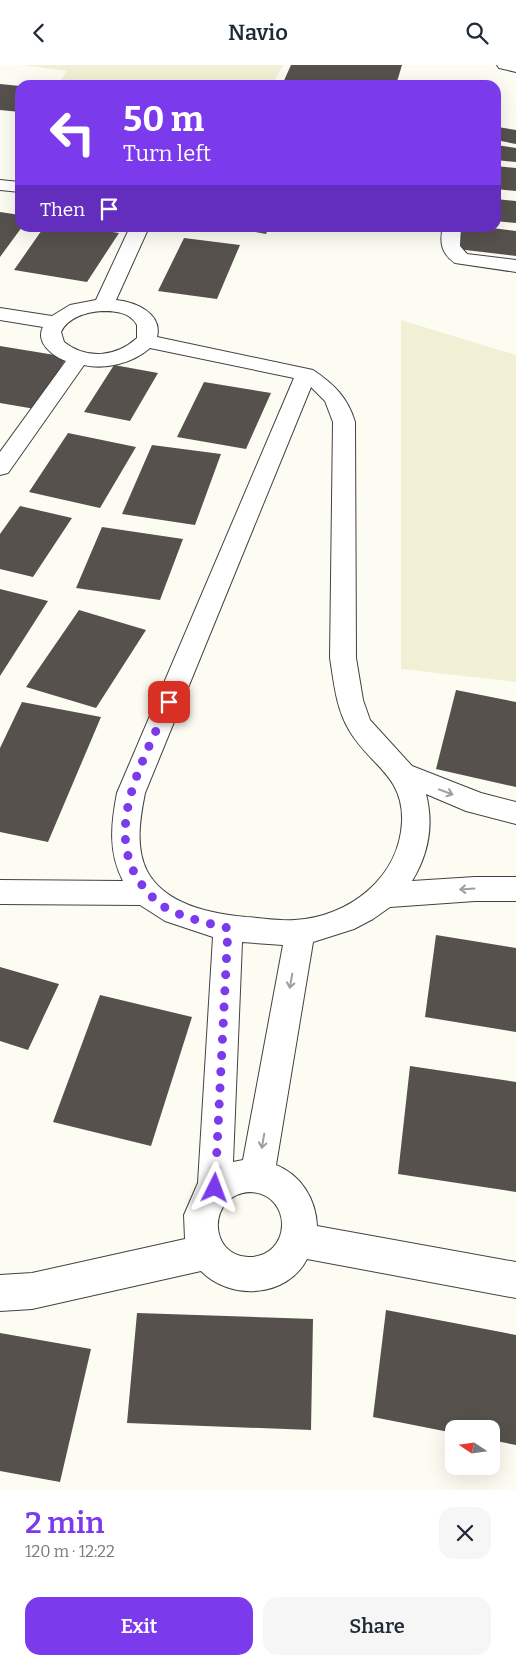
<!DOCTYPE html>
<meta charset="utf-8">
<style>
:root{--surface:#fff;--page:#f6f6f7;--text:#1f2937;--muted:#747a83;--accent:#7c3aed}
body{margin:0;font-family:Bitter,serif;background:var(--page);color:var(--text);height:100vh;display:flex;flex-direction:column;font-size:19px;white-space:nowrap}
*{box-sizing:border-box;margin:0}
p{font-size:16px;color:var(--muted)}
.icon{flex:none;width:28px;height:28px;fill:none;stroke:currentColor;stroke-width:2;stroke-linecap:round;stroke-linejoin:round}
.map{position:relative;height:1425px;overflow:hidden}
.side{display:flex;flex-direction:column;background:var(--surface);flex:1}
.side>*{flex:none}
.guide{position:absolute;left:15px;top:15px;width:486px;height:152px;border-radius:15px;box-shadow:0 5px 20px #0002;background:#7c3aed;color:#fff;overflow:hidden}
.needle{width:32px;rotate:283deg}
.tools{position:absolute;left:445px;top:1355px;display:grid;gap:10px}
.tools a{display:grid;place-items:center;width:55px;height:55px;border-radius:10px;background:var(--surface);box-shadow:0 5px 20px #0002;font-size:25px}
.pin{position:absolute;display:grid;place-items:center;width:42px;height:42px;color:#fff;margin:-21px;border-radius:10px;box-shadow:0 2px 8px #0006}
.me{position:absolute;width:55px;margin:-28px;rotate:3deg;stroke-linejoin:round;filter:drop-shadow(0 0 4px #0008)}
.turn{display:flex;align-items:center;gap:18px;height:105px;padding:0 25px;font-size:22px}
.turn .icon{width:65px;height:65px;stroke-width:2.5}
.turn b{display:block;font-size:35px;line-height:42px}
.then{display:flex;align-items:center;height:48px;padding:0 25px;background:#0003;gap:10px;font-size:19px}
.round{display:grid;place-items:center;flex:none;width:52px;height:52px;border-radius:15px;background:var(--page)}
.headline{display:flex;align-items:center;justify-content:space-between;height:85px;padding:0 25px}
h1{font-size:30px;font-weight:600;line-height:38px;color:var(--accent)}
.button{display:flex;gap:10px;margin-top:auto;padding:10px 25px}
.button a{flex:1;height:58px;border-radius:15px;background:var(--accent);color:#fff;font-size:20px;font-weight:600;line-height:58px;text-align:center}
.button a+a{background:var(--page);color:var(--text)}
header{display:flex;justify-content:space-between;align-items:center;height:65px;padding:0 25px;background:var(--surface);font-size:22px;font-weight:600}
.map>svg:first-child{display:block}
.farmland{fill:#f1f0d5}
.building{fill:#56514d}
.lines{fill:none;stroke-linecap:round;stroke-linejoin:round}
.minor-casing{stroke:#424242;stroke-width:2}
.minor{fill:#fff;fill-rule:evenodd}
.oneway{stroke:#9f9f9f}
.route{stroke:#7c3aed;stroke-width:9;stroke-dasharray:0 16.2}
</style>
<header><svg class="icon" aria-label="back" viewBox="0 0 24 24"><path d="M15 5l-7 7 7 7"/></svg>Navio<svg class="icon" aria-label="search" viewBox="0 0 24 24"><circle cx="10" cy="10" r="6"/><path d="M15 15l6 6"/></svg></header>
<div class="map">
<svg width="516" height="1425" viewBox="0 0 516 1425">
<rect width="100%" height="100%" fill="#fdfcf3"/>
<!-- farmland -->
<path class="farmland" d="M23 0H283L272 20H57L67 6Z
M401 255 516 290V617L401 604Z"/>
<!-- building -->
<path class="building" d="M291 0H402L396 20H282Z
M0 19 20 21V47L0 45Z
M498 62 516 65V79L496 75V66Z
M496 80 516 83V97L496 95Z
M496 101 516 103V126L496 124Z
M496 134 516 136V158L496 156Z
M0 147 20 150V162H22L0 192Z
M44 162H81L119 168 87 217 14 205Z
M228 162H269L266 169Z
M463 162H484L516 166V191L457 184Z
M184 173 240 180 217 234 158 226Z
M0 281 67 292 35 344 0 338Z
M114 300 158 308 130 356 84 347Z
M204 317 271 328 246 384 177 372Z
M68 368 136 382 100 443 29 427Z
M152 380 221 389 195 460 122 449Z
M20 441 72 453 33 512 0 504V469Z
M102 462 183 474 160 535 76 523Z
M0 524 48 536 0 611Z
M79 545 146 565 96 643 26 622Z
M456 625 516 637V722L436 704Z
M22 637 101 652 48 777 0 767V683Z
M436 870 516 883V967L425 952Z
M0 902 59 919 28 985 0 976Z
M100 930 192 952 151 1081 53 1057Z
M410 1001 516 1017V1127L398 1109Z
M386 1245 516 1270V1380L491 1375V1364H454V1368L373 1352Z
M137 1248 313 1254 311 1365 127 1358Z
M0 1268 91 1284 60 1417 0 1406Z"/>
<g class="lines">
<defs>
<path id="minor" d="M497 0H516V7L499 3Z
M0 115 20 117V127L0 125Z
M130 162H149L116 235C135 237 163 248 157 272L313 305C334 319 348 333 355 357L356 593 363 635 370 655 412 701 481 728 516 737V759L466 746 426 729C434 760 428 790 412 816L475 812H516V836H475L390 842 373 854 354 864 313 877 276 1100C301 1110 316 1134 317 1161L516 1197V1233L307 1194C287 1233 230 1236 201 1206L32 1244 0 1246V1210L32 1208 185 1174 184 1150 198 1118 213 872 165 856 140 840 0 839V815L123 816C108 787 111 759 117 728L294 313 150 283C133 298 106 305 84 300L8 408 0 410V387L66 296C53 291 35 278 43 262L0 255V243L52 251 70 240 96 235ZM102 246C115 246 130 247 137 260V273C116 292 87 295 64 277L61 267C68 252 87 247 102 246ZM311 322 325 336 333 357 330 593C334 618 336 643 349 665 369 700 404 710 402 757 399 813 349 852 295 855 279 856 262 853 246 852 212 849 165 840 147 806 135 782 140 753 145 728ZM242 877 283 880 243 1095 233 1097ZM250 1127C294 1129 292 1193 248 1192 207 1190 208 1129 250 1127Z
M443 162H461L460 181 467 189 516 195V207L455 198C442 189 439 178 443 162Z"/>
</defs>
<!-- minor casing -->
<use href="#minor" class="minor-casing"/>
<!-- minor -->
<use href="#minor" class="minor"/>
</g>
<!-- one-way arrows -->
<defs><path id="oneway-shaft" d="M-6 0H5M1.5-3L5.5 0L1.5 3" fill="none" stroke-width="1.6" stroke-linecap="round" stroke-linejoin="round" transform="scale(1.25)"/></defs>
<g class="oneway">
<use href="#oneway-shaft" transform="translate(446 727) rotate(21)"/>
<use href="#oneway-shaft" transform="translate(467 824) rotate(176)"/>
<use href="#oneway-shaft" transform="translate(291 916) rotate(100)"/>
<use href="#oneway-shaft" transform="translate(263 1076) rotate(100)"/>
</g>
<g class="lines">
<!-- route -->
<path class="route" d="M169 637C146 691 103 760 139 816 147 827 155 836 166 843 185 853 207 858 228 863L215 1123"/>
</g>
</svg>
<div class="tools">
<a><svg class="needle" viewBox="-14 -14 28 28"><path d="M0-13l5 13h-10z" fill="#e53935"/><path d="M0 13l5-13h-10z" fill="#747a83"/></svg></a>
</div>
<div class="pin" style="left:169px;top:637px;background:#d93025"><svg class="icon" aria-label="arrive" viewBox="0 0 24 24"><path d="M6 21V4h12l-3 4 3 4H6"/></svg></div>
<svg class="me" style="left:215px;top:1123px" viewBox="-20 -20 40 40"><path d="M0-17L14 15 0 8-14 15z" fill="#7c3aed" stroke="#fff" stroke-width="4"/></svg>
<div class="guide">
<div class="turn"><svg class="icon" aria-label="left" viewBox="0 0 24 24"><path d="M17 20v-9H6M10 6l-5 5 5 5"/></svg><div><b>50 m</b>Turn left</div></div>
<div class="then">Then<svg class="icon" aria-label="arrive" viewBox="0 0 24 24"><path d="M6 21V4h12l-3 4 3 4H6"/></svg></div>
</div>
</div>
<section class="side">
<div class="headline"><div><h1>2 min</h1><p>120 m · 12:22</p></div><a class="round"><svg class="icon" aria-label="close" viewBox="0 0 24 24"><path d="M6 6l12 12M18 6L6 18"/></svg></a></div>
<div class="button"><a>Exit</a><a>Share</a></div>
</section>
